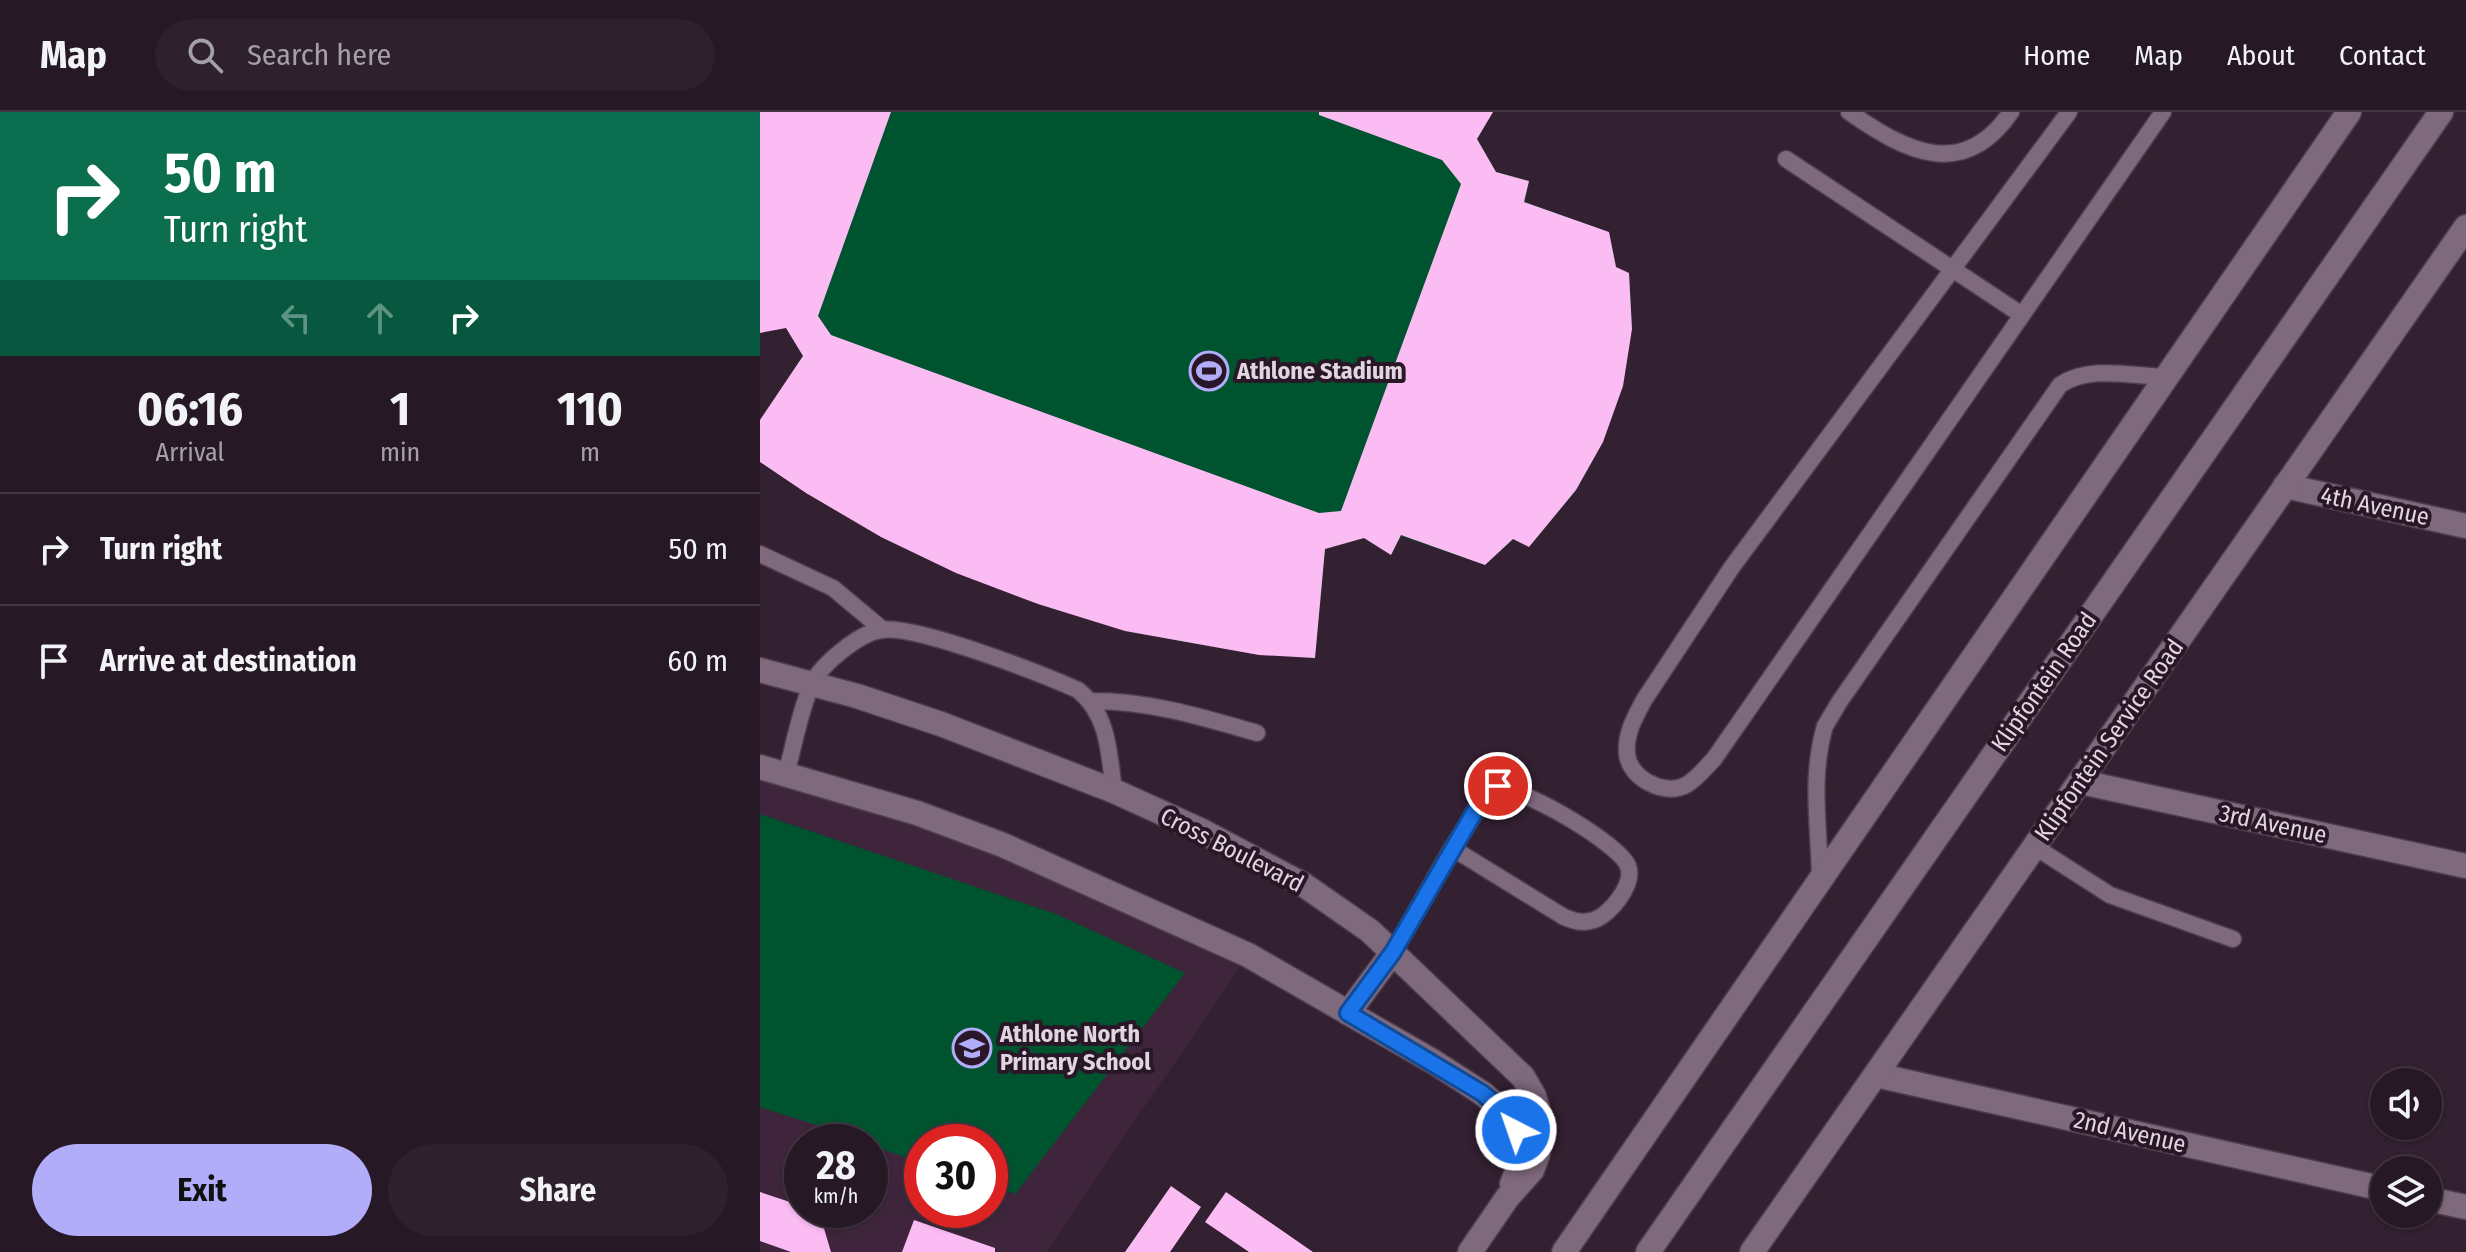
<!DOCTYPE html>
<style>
:root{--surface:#261825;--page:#2e212d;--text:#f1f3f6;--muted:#a4a0a7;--line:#423742;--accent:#b2adf9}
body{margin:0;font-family:"Fira Sans Condensed",sans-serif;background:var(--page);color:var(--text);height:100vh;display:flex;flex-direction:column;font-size:30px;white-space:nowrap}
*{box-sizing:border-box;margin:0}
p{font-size:26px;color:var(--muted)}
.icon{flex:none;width:44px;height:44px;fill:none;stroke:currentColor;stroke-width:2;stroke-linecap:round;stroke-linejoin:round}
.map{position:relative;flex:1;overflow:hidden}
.details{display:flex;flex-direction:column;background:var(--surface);width:760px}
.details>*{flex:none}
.top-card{background:#0b6e4f;color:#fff;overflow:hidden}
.controls{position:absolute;left:1610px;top:956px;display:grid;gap:16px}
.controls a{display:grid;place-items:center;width:72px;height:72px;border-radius:50%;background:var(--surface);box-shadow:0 2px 6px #0004,0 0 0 2px var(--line);font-size:40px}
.speed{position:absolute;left:24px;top:1012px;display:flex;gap:16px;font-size:40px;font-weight:700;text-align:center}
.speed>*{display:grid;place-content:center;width:104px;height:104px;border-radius:50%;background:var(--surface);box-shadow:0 2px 6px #0004,0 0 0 2px var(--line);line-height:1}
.speed small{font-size:20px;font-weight:400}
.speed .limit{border:12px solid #d22;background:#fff;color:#111}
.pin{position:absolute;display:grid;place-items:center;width:68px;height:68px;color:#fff;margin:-34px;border:4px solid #fff;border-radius:50%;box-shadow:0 2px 8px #0007}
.me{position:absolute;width:88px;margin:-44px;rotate:319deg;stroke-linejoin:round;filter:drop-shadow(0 0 6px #0008)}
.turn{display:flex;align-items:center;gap:28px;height:168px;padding:0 32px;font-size:36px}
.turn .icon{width:104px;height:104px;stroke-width:2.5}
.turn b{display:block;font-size:56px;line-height:68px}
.lanes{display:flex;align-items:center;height:76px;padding:0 32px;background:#0003;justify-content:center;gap:40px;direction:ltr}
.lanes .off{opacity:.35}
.eta{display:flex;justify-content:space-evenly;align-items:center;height:136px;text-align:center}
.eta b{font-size:48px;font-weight:700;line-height:56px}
.button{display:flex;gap:16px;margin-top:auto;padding:16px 32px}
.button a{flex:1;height:92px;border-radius:48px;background:var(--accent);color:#111;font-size:32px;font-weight:700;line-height:92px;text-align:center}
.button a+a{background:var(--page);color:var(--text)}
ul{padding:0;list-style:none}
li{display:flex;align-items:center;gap:24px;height:112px;padding:0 32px;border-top:2px solid var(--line)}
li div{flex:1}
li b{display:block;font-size:30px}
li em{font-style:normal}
header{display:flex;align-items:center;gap:48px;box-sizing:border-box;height:112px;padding:0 40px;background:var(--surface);border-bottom:2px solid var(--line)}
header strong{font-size:38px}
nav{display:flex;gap:44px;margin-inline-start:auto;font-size:28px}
.search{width:560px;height:72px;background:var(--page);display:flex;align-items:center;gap:20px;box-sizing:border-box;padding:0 28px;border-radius:44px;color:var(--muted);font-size:30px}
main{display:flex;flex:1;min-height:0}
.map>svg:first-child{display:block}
.built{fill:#3e253b;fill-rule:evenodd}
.green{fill:#00532f}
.building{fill:#fbbcf4}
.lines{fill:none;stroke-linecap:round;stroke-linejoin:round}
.lane-casing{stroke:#4e3e4d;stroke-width:19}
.street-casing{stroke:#4e3e4d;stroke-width:27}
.secondary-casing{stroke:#4e3e4d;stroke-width:27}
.lane{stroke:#7f697d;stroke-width:16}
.street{stroke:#7f697d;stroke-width:24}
.secondary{stroke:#7f697d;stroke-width:24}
.route-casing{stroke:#114b97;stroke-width:20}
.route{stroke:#1a73e8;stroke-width:14}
.labels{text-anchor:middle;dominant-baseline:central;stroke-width:8;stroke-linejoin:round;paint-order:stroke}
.poi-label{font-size:24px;font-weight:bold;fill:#e1d5e0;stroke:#291627;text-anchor:start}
.street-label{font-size:24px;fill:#e1d5e0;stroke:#291627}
</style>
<header>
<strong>Map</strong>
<div class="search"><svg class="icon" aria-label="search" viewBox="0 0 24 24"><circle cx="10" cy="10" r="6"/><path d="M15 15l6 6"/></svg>Search here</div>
<nav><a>Home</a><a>Map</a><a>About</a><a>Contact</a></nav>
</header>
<main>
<section class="details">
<div class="top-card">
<div class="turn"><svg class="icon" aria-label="right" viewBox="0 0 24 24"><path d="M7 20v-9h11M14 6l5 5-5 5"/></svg><div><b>50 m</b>Turn right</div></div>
<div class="lanes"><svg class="icon off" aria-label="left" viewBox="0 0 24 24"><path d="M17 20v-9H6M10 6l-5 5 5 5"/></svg><svg class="icon off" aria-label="ahead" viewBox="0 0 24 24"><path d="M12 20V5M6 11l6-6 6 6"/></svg><svg class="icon" aria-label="right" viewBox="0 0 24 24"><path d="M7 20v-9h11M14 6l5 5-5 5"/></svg></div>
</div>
<div class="eta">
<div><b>06:16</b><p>Arrival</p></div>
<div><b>1</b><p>min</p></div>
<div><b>110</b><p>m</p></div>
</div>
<ul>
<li><svg class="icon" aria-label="right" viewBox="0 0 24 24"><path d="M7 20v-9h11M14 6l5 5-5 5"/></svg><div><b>Turn right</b></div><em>50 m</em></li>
<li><svg class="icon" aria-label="arrive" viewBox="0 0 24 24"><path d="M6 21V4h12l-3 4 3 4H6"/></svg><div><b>Arrive at destination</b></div><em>60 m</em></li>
</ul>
<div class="button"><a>Exit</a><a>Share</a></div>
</section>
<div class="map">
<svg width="1706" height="1140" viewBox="0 0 1706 1140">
<rect width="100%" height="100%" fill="#332031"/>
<!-- built -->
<path class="built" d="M0 655 157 701 488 843 286 1140H0ZM42 1030H110V1098H42ZM162 1030H230V1098H162Z"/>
<!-- green -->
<path class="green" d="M0 0H733L717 27 736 60 769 69 765 90 849 120 856 155 869 161 872 217 843 330 816 378 769 435 753 427 725 453 641 424 631 443 604 426 565 437 555 546C354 534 166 463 0 350V308L43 244 26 216Z
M0 702 296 802 425 861 255 1082 230 1074V1030H162V1051L110 1033V1030L0 995Z"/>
<!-- building -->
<path class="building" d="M0 0H131L58 204 71 223 559 401 581 399 701 72 682 48 559 3V0H733L717 27 736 60 769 69 764 90 849 120 856 155 869 161 872 217 863 274 843 330 816 378 769 435 753 427 725 453 641 423 631 443 604 426 565 437 555 546 499 543 365 519 278 492 196 461 121 425 46 381 0 350V308L43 244 26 216 0 221Z
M411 1074 441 1095 410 1140H365Z
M0 1080 42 1094V1098L66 1103 63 1113 71 1140H31L0 1129Z
M466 1080 553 1140H489L445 1110Z
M154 1108 235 1136V1140H142Z"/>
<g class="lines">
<defs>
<path id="lane" d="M1089 0C1145 39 1203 70 1251 0
M1309 0 972 455 884 588C875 605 865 622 867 642 869 666 905 685 926 673 937 667 945 656 954 647L1403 0
M1026 47 1262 203
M0 442 73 476 122 517
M332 589C390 589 442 605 497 621
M26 662C34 634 39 602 51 574 59 554 99 521 121 518 155 512 282 562 318 578 349 603 349 642 354 679
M1275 735 1350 783 1473 827
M1060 765C1059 713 1050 665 1065 614L1080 589 1300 273C1328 253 1373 264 1407 265
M633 840 692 736 732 676C755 670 859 731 868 754 875 772 850 803 834 808 823 812 814 809 804 805L692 736"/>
<path id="street" d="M1525 374 1706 414
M0 558 97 584 181 612 354 679 442 719 544 773 610 819 763 965 774 984 780 1005 778 1042 772 1058 747 1086 710 1140
M0 655 157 701 243 733 488 843 674 950 722 981 740 996 756 1018 760 1036 759 1054 752 1072
M1321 670 1706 754
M588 901 633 840
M1116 963 1624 1077
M1668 1087 1706 1095"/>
<path id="secondary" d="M804 1140 1589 0
M888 1140 1681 0
M992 1140 1706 115"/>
</defs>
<!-- lane casing -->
<use href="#lane" class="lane-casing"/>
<!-- street casing -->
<use href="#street" class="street-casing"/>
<!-- secondary casing -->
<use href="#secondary" class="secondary-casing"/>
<!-- lane -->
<use href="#lane" class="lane"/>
<!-- street -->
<use href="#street" class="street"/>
<!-- secondary -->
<use href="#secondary" class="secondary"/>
</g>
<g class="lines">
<defs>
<path id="route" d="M738 674 725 682 633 840 588 901 722 981 740 996 756 1018"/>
</defs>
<!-- route casing -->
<use href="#route" class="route-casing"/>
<!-- route -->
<use href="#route" class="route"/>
</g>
<!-- icons -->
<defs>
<symbol id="stadium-ring" viewBox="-11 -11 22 22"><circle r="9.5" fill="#291627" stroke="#b2adf9" stroke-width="1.5"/><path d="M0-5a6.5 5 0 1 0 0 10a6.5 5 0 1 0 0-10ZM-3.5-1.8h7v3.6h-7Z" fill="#b2adf9"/></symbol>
<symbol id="school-ring" viewBox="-11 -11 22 22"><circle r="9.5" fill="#291627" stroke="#b2adf9" stroke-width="1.5"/><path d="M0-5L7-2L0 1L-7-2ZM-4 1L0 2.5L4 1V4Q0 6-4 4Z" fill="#b2adf9"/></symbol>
</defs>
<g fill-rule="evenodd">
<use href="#stadium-ring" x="427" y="237" width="44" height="44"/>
<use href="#school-ring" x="190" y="914" width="44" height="44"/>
</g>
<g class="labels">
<!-- poi labels -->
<g class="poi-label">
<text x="477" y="259">Athlone Stadium</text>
<text x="240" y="922">Athlone North<tspan x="240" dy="28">Primary School</tspan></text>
</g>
<!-- street labels -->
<g class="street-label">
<text transform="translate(1615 394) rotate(12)">4th Avenue</text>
<text transform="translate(1284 570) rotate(-55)">Klipfontein Road</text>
<text transform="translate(1349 628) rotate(-55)">Klipfontein Service Road</text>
<text transform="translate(1513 712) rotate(12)">3rd Avenue</text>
<text transform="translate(472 738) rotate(27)">Cross Boulevard</text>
<text transform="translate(1370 1020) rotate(13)">2nd Avenue</text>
</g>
</g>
</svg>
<div class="controls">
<a><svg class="icon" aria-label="sound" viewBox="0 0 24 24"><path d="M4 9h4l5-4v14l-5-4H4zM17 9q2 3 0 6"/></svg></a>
<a><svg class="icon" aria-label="layers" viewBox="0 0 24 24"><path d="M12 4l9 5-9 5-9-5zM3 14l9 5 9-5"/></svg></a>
</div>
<div class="speed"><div>28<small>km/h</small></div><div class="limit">30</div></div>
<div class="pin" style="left:738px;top:674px;background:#d93025"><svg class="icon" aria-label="arrive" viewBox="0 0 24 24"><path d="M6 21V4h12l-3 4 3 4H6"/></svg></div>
<svg class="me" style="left:756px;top:1018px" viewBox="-20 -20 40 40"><circle r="17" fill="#1a73e8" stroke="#fff" stroke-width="3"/><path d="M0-11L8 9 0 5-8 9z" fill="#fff"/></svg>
</div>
</main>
